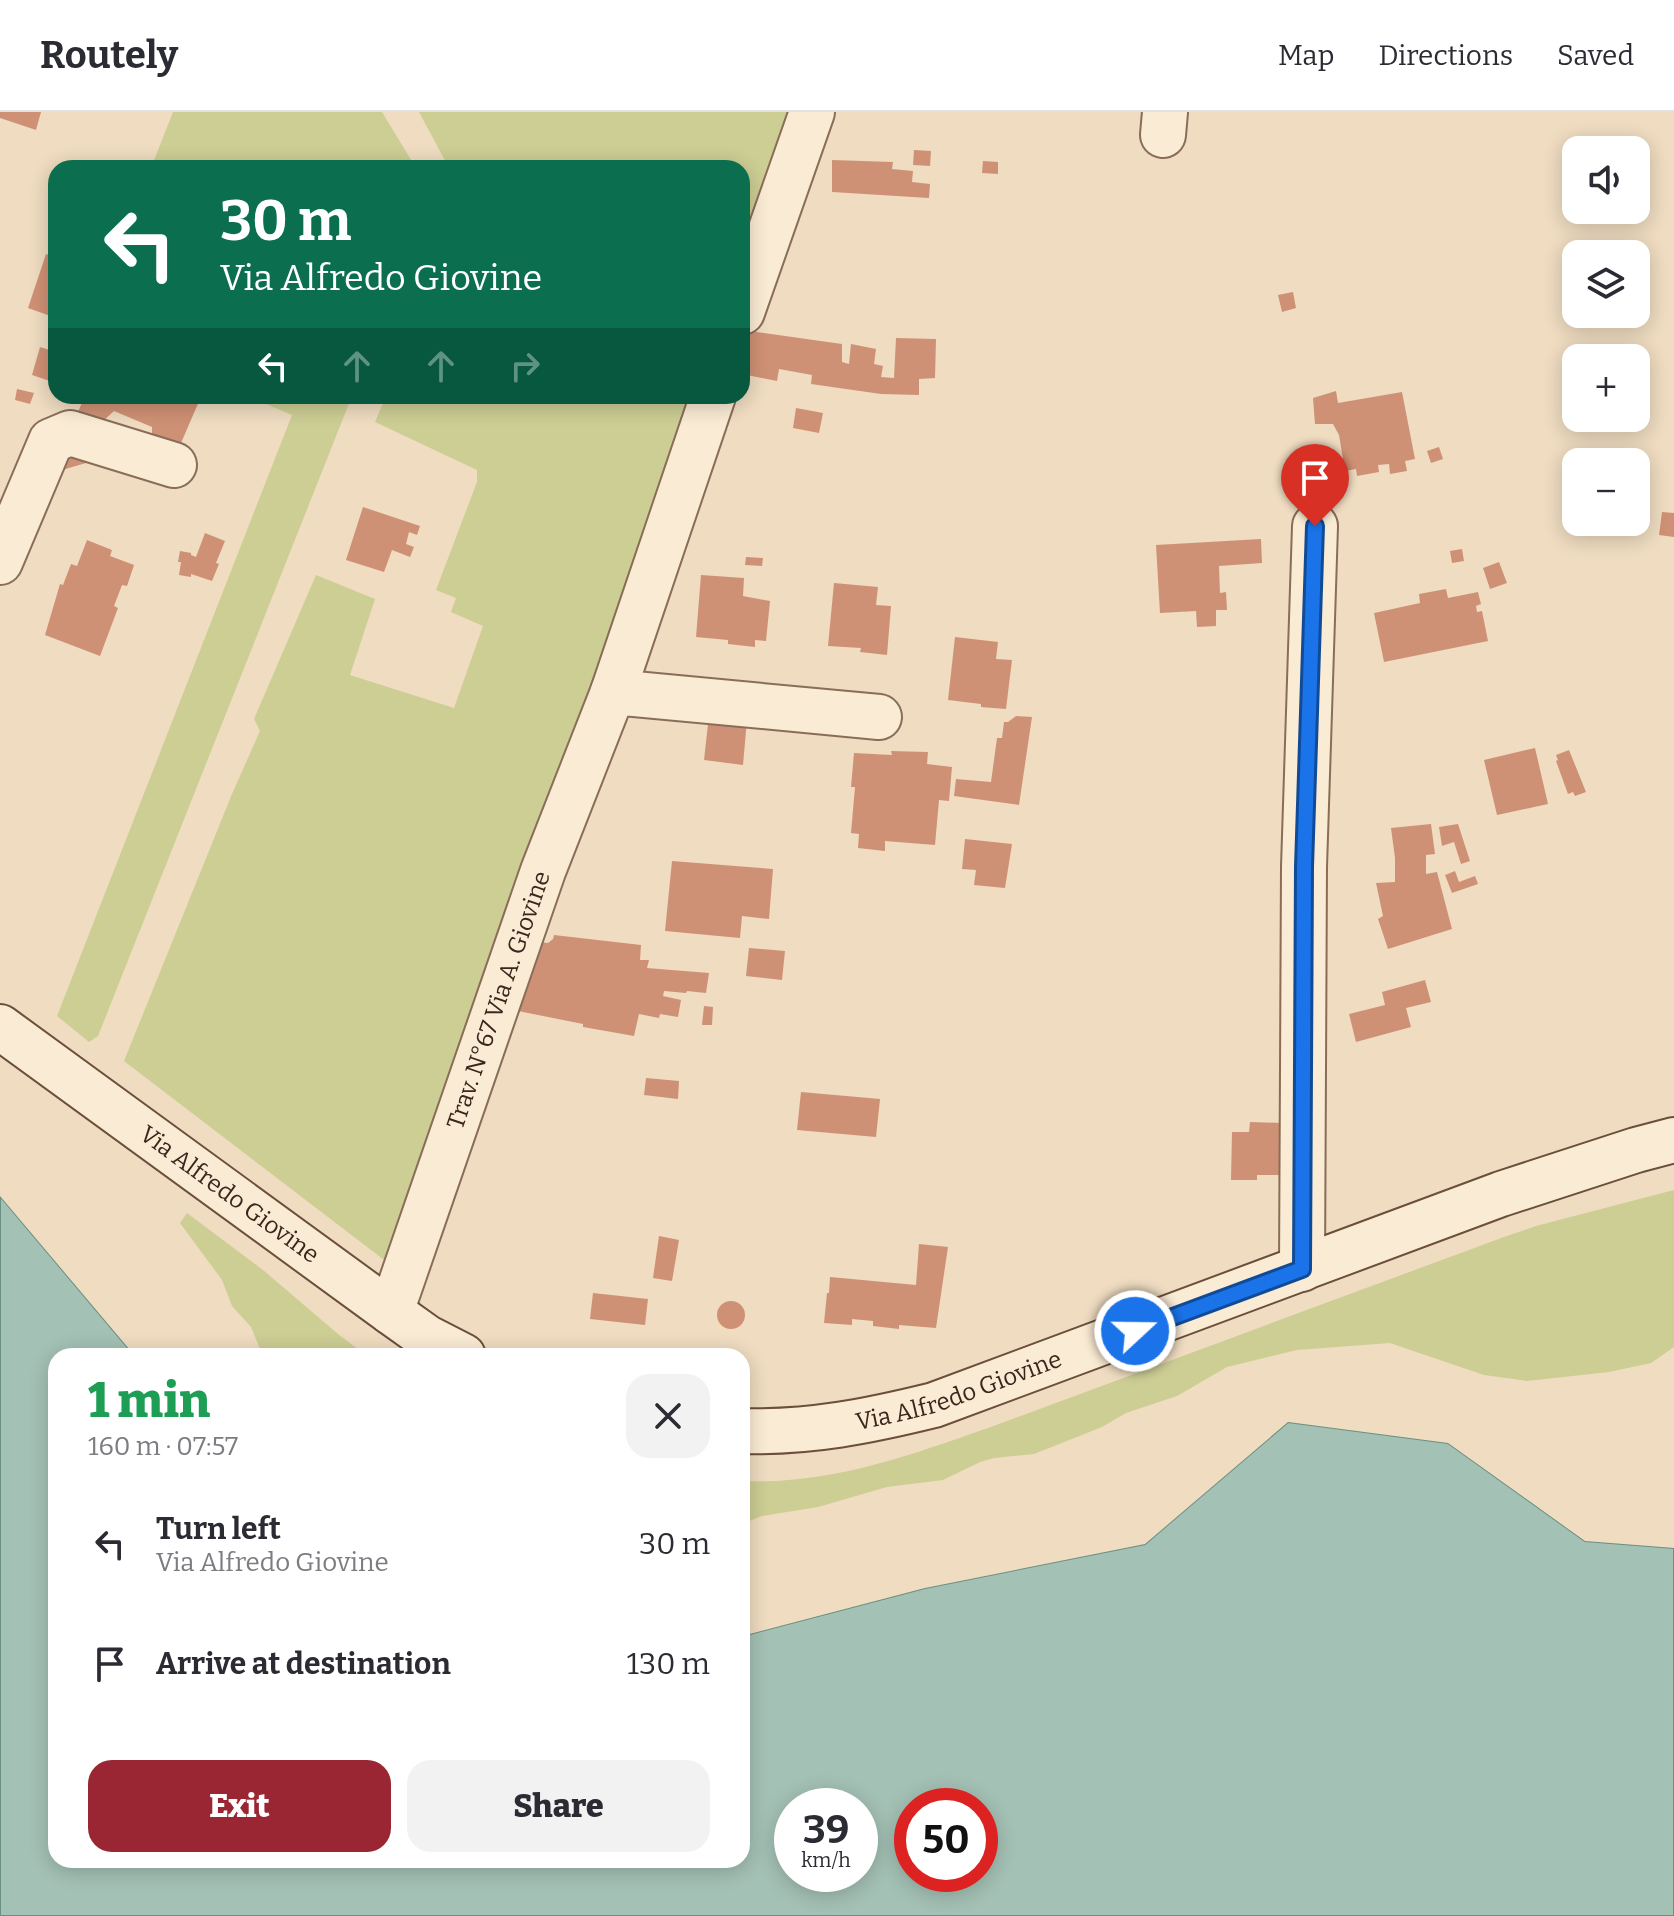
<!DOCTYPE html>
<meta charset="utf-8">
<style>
:root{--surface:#fff;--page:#f2f2f3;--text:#2b2b33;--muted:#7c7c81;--line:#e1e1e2;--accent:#9a2633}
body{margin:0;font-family:Bitter,serif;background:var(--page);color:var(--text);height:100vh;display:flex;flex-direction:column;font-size:30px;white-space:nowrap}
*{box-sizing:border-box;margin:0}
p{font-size:26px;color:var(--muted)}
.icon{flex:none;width:44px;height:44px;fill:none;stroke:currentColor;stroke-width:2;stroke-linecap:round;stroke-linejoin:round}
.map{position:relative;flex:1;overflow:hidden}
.panel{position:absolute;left:48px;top:1236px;width:702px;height:520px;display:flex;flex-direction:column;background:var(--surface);border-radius:24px;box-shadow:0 4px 20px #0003}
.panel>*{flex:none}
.banner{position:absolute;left:48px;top:48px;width:702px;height:244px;border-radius:24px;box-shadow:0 4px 20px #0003;background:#0b6e4f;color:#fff;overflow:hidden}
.fabs{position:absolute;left:1562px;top:24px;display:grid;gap:16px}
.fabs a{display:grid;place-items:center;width:88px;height:88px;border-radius:16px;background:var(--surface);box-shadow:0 4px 20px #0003;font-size:40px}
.speed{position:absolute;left:774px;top:1676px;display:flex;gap:16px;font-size:40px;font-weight:700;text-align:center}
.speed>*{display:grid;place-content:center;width:104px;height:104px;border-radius:50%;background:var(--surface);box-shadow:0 4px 20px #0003;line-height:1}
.speed small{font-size:20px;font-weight:400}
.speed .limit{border:12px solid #d22;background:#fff;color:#111}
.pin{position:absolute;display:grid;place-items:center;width:68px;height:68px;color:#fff;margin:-82px -34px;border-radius:50% 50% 50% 0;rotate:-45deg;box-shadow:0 0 8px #0007}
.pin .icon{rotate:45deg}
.me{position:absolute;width:88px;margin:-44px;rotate:69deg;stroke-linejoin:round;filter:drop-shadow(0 0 6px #0008)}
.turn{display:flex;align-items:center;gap:28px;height:168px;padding:0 40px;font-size:36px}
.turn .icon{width:104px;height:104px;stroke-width:2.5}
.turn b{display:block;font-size:56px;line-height:68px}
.lanes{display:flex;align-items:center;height:76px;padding:0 40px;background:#0003;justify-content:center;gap:40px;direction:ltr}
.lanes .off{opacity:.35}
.round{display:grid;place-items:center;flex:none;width:84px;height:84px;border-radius:24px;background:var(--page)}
.overview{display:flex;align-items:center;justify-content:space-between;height:136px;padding:0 40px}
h1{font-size:48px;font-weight:800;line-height:60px;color:#1e9e55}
.action{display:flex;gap:16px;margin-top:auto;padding:16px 40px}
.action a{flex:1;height:92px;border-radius:24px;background:var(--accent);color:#fff;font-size:32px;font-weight:800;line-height:92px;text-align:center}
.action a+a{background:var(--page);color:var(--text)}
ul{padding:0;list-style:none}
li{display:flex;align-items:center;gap:24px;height:120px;padding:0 40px}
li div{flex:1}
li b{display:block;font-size:30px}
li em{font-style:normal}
header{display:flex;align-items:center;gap:48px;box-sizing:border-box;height:112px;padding:0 40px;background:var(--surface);border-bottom:2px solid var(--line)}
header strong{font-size:38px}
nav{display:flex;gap:44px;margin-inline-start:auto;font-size:28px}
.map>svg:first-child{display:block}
.green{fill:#cdce94}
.water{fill:#a4c1b5;stroke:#6a9082;stroke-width:2;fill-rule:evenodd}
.pier{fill:#efdcc1}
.building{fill:#cf9175}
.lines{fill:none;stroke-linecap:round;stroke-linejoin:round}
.minor-casing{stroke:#896d58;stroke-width:48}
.secondary-casing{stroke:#6b4e3b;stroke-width:48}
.minor{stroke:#faebd4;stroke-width:44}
.secondary{stroke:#faebd4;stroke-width:44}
.route-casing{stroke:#114b97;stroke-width:20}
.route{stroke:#1a73e8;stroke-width:14}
.labels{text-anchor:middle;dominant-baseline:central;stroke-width:6;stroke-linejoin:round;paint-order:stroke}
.street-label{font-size:24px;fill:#39271d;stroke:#f7e7d1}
</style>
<header>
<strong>Routely</strong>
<nav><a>Map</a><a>Directions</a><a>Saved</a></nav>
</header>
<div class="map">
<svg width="1674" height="1804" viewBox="0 0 1674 1804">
<rect width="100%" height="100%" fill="#efdcc1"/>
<!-- green -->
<path class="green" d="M173 0H382L416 56H151Z
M419 0H803L742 171V56H449Z
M247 284H352L98 924 89 930 57 904 292 303Z
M386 284H702L392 1154 124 949 232 682 260 619 254 607 316 463 375 487 350 563 454 596 483 514 451 500 456 486 436 478 477 370V358L375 310Z
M1674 1078V1235L1651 1251 1609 1260 1527 1269 1484 1263 1390 1231 1297 1238 1227 1255 1177 1284 1126 1301 1102 1315 1034 1342 994 1346 980 1350 943 1368 887 1375 818 1395 762 1404 742 1412V1369C828 1373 908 1344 988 1316L1504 1125 1536 1114Z
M187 1101 263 1158 338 1222 367 1244H263L251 1215 232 1194 222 1168 180 1111Z"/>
<!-- water -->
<path class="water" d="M0 1084 135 1244H56V1748H742V1524L925 1476 1145 1432 1288 1310 1448 1331 1585 1429 1674 1436V1804H0ZM792 1694H860V1762H792ZM912 1694H980V1762H912Z"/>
<!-- pier -->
<path class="pier" d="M0 1080 3 1081 139 1244H135L0 1084Z
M1287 1306 1450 1327 1587 1425 1674 1432V1436L1585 1429 1448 1331 1288 1310 1145 1432 925 1476 742 1524V1520L924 1472 1143 1429Z"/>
<!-- building -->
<path class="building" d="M0 0H41L36 18 0 6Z
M914 38 931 39 930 54 913 53Z
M832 48 893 50 892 57 913 59 912 70 930 72 929 86 832 80Z
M983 49 998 50V62L982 61Z
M46 142 56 146V206L28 196Z
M1293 180 1296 196 1282 200 1278 183Z
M749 213 757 214 756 220 842 232V250L849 252 851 232 876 237 874 252 883 254 881 265 894 266 896 226 936 227 935 266 919 267V283L881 282 811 272 812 263 779 257 777 269 742 262V251Z
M40 235 56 240V271L32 263Z
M17 277 34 281 30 292 15 288Z
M1336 279 1338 291 1402 280 1415 347 1405 349 1407 359 1390 362 1389 352 1378 353 1379 360 1357 364 1356 357 1345 359 1339 323 1333 312H1315L1313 286Z
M85 284H192L200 287 175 345 152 335V315L114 299 100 312 77 302Z
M796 296 823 301 819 321 793 316Z
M99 332 103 346 62 358 58 346Z
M1439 335 1443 347 1431 351 1427 339Z
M363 395 420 414 417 423 409 420 406 432 414 435 410 445 392 438 384 460 346 448Z
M1662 400 1674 401V425L1659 423Z
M205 421 225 429 216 451 219 452 212 469 191 462V465L179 463 181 450H178L180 439 191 441V443L196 445Z
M1261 427 1262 451 1219 454 1220 481 1226 480 1227 498H1216V514L1197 515 1196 499 1160 501 1156 433Z
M87 428 112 438 110 444 134 453 127 474 122 473 114 494 118 496 100 544 45 523 60 472 63 473 71 452 77 454Z
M1462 437 1464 449 1452 451 1450 439Z
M746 445 763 446 762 454 745 453Z
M1499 450 1507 471 1490 477 1483 456Z
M701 463 744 466 743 484 770 489 766 529 755 528V535L728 532V528L696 525Z
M834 471 878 475 876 493 891 494 887 543 860 540 861 536 828 534Z
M1446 477 1448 486 1478 480 1481 492 1476 494 1477 500 1482 499 1488 529 1384 550 1374 501 1420 491 1419 482Z
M955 525 998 530 996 547 1012 548 1006 597 981 595V592L948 588Z
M709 603 747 608 743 653 704 648Z
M1016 604 1032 605 1019 693 954 684 956 667 991 670 997 626H1002L1004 610H1008Z
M1535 636 1548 692 1497 703 1484 648Z
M1569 638 1586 680 1575 684 1573 680 1568 682 1556 649 1558 648 1556 643Z
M891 639 928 640 927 652 952 655 949 689 939 688 935 733 885 729V739L858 736 859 722 851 721 855 675H851L854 641 892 643Z
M1431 712 1435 742 1426 743V762L1437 760 1452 817 1388 837 1378 807 1383 804 1376 771 1395 770V746L1391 716Z
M1458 712 1470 749 1461 752 1454 730 1442 734 1439 715Z
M965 727 1012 732 1005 776 974 773 976 758 962 757Z
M672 749 773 757 769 807 742 804 740 826 665 819Z
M1455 759 1459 770 1475 764 1478 772 1452 781 1445 763Z
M554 823 641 833 640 848H649L647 856 709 861 706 881 687 879 686 881 664 879 663 884 681 888 678 905 660 902 659 906 639 902 634 924 583 915V912L513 898 538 830 548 831 553 827Z
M749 836 785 839 782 868 746 864Z
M1425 868 1431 890 1406 896 1411 915 1356 930 1349 902 1385 893 1382 880Z
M704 894 713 895 712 913H702Z
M646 966 679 969 678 987 644 983Z
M801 980 880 987 876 1025 797 1018Z
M1250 1010 1283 1011 1282 1063H1257V1068H1231L1232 1020H1249Z
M659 1124 679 1128 672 1169 653 1166Z
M919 1132 948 1135 936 1216 899 1213V1217L873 1214V1209L852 1207V1213L824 1211 827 1181H829L830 1165 916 1173Z
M593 1181 648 1187 645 1213 590 1207Z
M717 1203a14 14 0 1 1 28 0a14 14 0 1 1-28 0Z"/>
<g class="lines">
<defs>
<g id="minor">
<path d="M1163 23 1165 0"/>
<path d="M742 200 812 0"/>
<path d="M0 450 51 329 70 321 174 353"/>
<path d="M613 580 713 284"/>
<path d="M1302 1157 1304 755 1315 414"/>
<path id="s1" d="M391 1200 543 759 613 580 879 605"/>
</g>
<g id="secondary">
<path id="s2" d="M0 915 391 1200 426 1225 463 1244"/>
<path id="s3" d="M742 1319C810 1321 869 1309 934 1293L1501 1082 1636 1038 1674 1028"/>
</g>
</defs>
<!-- minor casing -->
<use href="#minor" class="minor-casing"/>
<!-- secondary casing -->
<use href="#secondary" class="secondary-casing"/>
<!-- minor -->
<use href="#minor" class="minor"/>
<!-- secondary -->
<use href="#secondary" class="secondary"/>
</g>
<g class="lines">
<defs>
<path id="route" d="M1135 1219 1302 1157 1304 755 1315 414"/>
</defs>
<!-- route casing -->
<use href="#route" class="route-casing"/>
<!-- route -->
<use href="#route" class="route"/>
</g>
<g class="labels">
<!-- street labels -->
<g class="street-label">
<text stroke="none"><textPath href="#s1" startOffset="330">Trav. N°67 Via A. Giovine</textPath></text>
<text stroke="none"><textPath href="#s2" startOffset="284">Via Alfredo Giovine</textPath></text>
<text stroke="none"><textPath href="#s3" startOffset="222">Via Alfredo Giovine</textPath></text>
</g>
</g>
</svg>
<div class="fabs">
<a><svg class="icon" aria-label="sound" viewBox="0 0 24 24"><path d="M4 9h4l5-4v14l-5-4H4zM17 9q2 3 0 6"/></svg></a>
<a><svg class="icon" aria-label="layers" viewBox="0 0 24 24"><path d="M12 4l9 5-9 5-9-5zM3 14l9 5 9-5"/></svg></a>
<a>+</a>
<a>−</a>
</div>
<div class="speed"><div>39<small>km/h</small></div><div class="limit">50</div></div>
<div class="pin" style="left:1315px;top:414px;background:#d93025"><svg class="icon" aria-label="arrive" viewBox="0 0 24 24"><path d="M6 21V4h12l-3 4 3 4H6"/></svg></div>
<svg class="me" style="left:1135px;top:1219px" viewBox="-20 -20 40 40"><circle r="17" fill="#1a73e8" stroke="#fff" stroke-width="3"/><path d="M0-11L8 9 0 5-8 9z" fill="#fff"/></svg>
<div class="banner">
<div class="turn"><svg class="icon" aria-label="left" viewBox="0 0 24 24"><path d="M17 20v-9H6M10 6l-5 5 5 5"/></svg><div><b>30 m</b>Via Alfredo Giovine</div></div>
<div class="lanes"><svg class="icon" aria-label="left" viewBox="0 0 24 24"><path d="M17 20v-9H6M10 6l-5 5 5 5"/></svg><svg class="icon off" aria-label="ahead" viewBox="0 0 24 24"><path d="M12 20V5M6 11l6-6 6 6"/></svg><svg class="icon off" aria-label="ahead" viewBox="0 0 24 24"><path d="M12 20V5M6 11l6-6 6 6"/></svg><svg class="icon off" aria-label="right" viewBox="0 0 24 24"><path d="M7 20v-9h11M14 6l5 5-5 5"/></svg></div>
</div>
<section class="panel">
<div class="overview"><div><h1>1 min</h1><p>160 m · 07:57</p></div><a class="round"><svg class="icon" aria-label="close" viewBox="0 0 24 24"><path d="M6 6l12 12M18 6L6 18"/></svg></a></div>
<ul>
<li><svg class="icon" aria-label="left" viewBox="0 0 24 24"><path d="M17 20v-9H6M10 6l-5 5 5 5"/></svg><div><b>Turn left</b><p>Via Alfredo Giovine</p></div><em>30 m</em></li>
<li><svg class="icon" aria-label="arrive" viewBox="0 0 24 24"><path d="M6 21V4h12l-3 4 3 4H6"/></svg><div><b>Arrive at destination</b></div><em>130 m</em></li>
</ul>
<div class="action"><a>Exit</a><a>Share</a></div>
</section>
</div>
